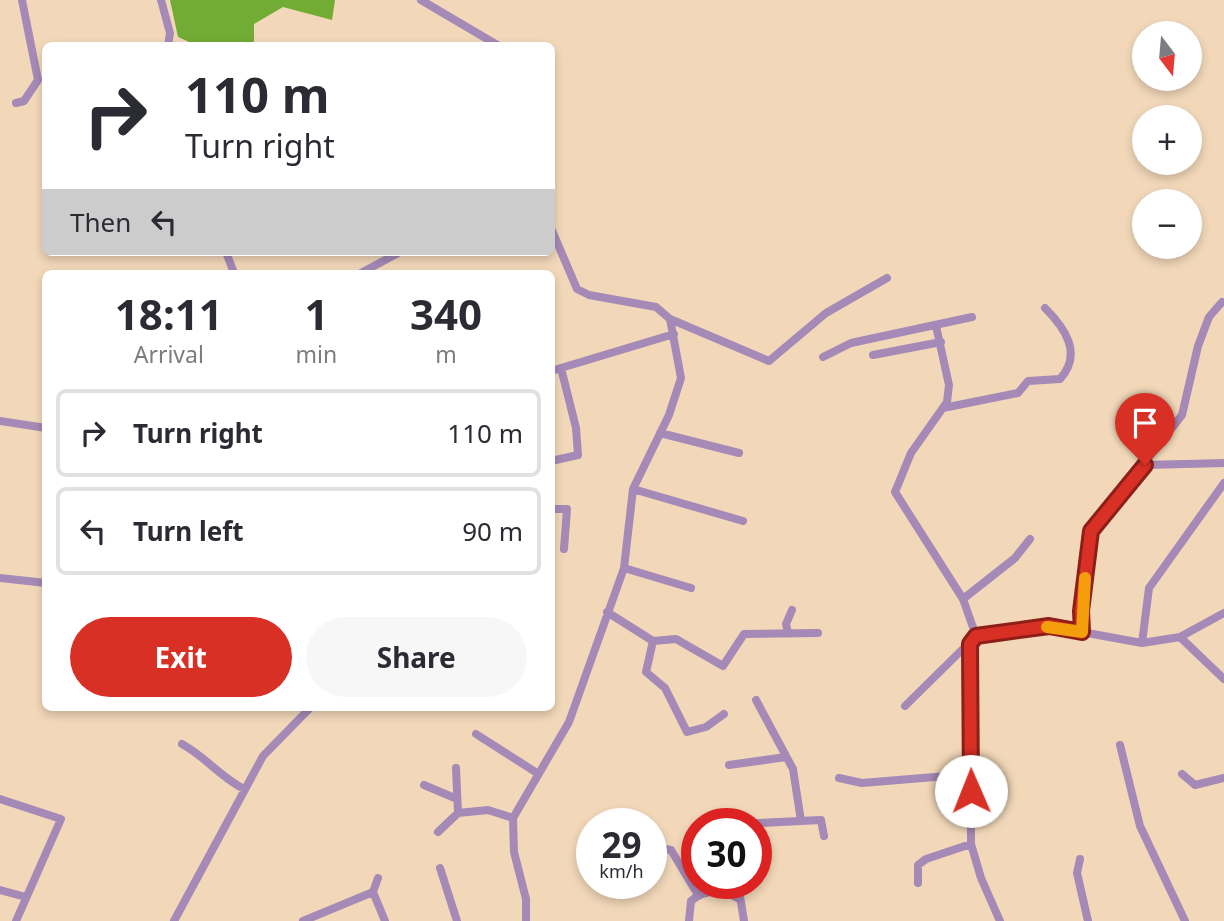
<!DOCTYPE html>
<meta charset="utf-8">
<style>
:root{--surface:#fff;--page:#f7f7f7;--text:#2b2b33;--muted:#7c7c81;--line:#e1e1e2;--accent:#d93025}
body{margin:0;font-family:"Noto Sans",sans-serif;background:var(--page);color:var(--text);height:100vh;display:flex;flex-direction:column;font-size:26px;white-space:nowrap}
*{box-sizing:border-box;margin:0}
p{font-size:23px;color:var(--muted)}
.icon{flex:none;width:38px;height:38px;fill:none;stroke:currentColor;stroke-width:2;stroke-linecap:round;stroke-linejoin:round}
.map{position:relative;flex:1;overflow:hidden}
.panel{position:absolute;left:42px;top:270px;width:513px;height:441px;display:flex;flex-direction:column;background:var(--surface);border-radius:10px;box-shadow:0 4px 10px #0003}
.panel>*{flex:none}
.banner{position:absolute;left:42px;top:42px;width:513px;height:214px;border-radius:10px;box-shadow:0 4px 10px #0003;background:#fff;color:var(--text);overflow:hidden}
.needle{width:46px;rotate:164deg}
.tools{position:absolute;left:1132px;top:21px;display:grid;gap:14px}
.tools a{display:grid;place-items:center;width:70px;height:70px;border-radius:50%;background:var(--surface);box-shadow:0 4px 10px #0003;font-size:35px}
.speed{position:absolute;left:576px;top:808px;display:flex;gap:14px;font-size:35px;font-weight:700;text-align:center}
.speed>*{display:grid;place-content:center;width:91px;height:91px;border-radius:50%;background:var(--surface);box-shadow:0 4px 10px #0003;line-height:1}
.speed small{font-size:18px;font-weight:400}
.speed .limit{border:10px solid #d22;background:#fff;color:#111}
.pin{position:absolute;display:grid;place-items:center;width:60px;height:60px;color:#fff;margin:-72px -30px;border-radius:50% 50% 50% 0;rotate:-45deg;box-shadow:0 0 7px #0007}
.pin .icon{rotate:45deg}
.me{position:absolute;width:77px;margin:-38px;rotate:359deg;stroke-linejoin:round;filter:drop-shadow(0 0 5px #0008)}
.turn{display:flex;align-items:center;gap:24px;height:147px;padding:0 28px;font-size:32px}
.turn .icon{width:91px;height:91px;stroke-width:2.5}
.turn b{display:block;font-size:49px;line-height:60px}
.then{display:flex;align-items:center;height:66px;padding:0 28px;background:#0003;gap:14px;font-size:26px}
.eta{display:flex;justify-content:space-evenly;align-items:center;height:119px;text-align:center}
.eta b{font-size:42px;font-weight:700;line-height:49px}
.cta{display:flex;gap:14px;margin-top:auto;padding:14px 28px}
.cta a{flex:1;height:80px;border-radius:42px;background:var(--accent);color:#fff;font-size:28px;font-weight:700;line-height:80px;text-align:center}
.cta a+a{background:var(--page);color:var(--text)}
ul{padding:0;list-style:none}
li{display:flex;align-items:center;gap:21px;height:88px;margin:0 14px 10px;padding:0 14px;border:4px solid var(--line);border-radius:10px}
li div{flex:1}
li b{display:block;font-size:26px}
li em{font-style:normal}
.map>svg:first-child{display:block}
.forest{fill:#71ac35}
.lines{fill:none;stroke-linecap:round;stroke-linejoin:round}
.street{stroke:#a589b6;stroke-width:8}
.route-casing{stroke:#8d1f18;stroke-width:18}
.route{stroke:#d93025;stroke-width:12}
.slow{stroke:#f59e0b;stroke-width:12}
</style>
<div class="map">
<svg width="1224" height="921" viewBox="0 0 1224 921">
<rect width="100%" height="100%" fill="#f2d8b9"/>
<!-- forest -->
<path class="forest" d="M170 0H335L332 20 283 7 254 24V45H196L178 37Z"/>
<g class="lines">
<!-- street -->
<path class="street" d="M161 0 170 33 168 46
M421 0 499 46
M16 103 24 101 38 80 22 0
M226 252 234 273
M361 273 400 252
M670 319 769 361 826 313 887 278
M936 326 949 385 947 402 911 453 895 492 963 599 976 636
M873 355 941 342
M823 357 851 343 972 317
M551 371 674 334
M943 408 1018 393 1028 381 1060 379C1083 354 1065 328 1045 308
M0 421 46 428
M660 433 739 453
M551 461 578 455 576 428 561 368
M1145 465 1224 463
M633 489 743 521
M551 509H567L564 549
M624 568 691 588
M0 578 46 583
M963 599 1015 558 1030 539
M607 612 653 641 676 639 723 666 744 634 818 633
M1082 632 1081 611 1091 531 1182 415 1198 346 1209 317 1222 302
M788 633 786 624 792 610
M1180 637 1224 613
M653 641 646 672 665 688 687 732 706 727 724 714
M1142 643 1149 588 1224 483
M970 644 971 844 981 878 1000 921
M756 700 793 769 801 821
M905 706 976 636 1049 626 1142 643 1180 637 1224 679
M476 734 537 773
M182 744C206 757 220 777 244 789
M1120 745 1140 826 1185 921
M729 765 786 757
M456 768 458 813
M1182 774 1195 785 1224 778
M839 778 862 783 971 774
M424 785 457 799
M0 799 61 819 16 921
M739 824 821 820 824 836
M438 832 458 813 488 810 513 818
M651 847 671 850 698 895
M1080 859 1077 873 1088 921
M440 868 457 921
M918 883V865L926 859 971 844
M738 884 744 921
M0 890 26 897
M373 892 378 878
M174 921 263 756 311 707
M303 921 373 892 385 921
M526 921V899L514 852 513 818 569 722 624 568 633 489 669 415 681 378 670 319 656 307 589 295 577 289 551 228
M689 921 691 901C704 889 724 889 739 899"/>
</g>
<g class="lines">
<defs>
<path id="route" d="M971 791 970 644 976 636 1049 626 1082 632 1081 611 1091 531 1145 465"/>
</defs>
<!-- route casing -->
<use href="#route" class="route-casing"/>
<!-- route -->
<use href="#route" class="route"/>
<!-- slow -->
<path class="slow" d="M1047 627 1082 632 1085 578"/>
</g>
</svg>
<div class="tools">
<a><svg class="needle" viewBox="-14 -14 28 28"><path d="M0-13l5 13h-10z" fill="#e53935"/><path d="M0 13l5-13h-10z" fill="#7c7c81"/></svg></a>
<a>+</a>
<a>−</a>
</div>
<div class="speed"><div>29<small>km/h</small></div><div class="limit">30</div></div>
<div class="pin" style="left:1145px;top:465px;background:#d93025"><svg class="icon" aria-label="arrive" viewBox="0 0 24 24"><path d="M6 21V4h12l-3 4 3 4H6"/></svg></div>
<svg class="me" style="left:971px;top:791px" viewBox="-20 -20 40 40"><circle r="19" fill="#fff"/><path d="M0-13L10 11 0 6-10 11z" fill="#d93025"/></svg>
<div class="banner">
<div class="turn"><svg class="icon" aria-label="right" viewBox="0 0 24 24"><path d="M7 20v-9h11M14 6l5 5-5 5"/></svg><div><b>110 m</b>Turn right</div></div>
<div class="then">Then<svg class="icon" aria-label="left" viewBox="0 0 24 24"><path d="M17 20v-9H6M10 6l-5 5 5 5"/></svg></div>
</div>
<section class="panel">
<div class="eta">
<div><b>18:11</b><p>Arrival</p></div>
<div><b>1</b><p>min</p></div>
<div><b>340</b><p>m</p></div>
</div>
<ul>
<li><svg class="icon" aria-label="right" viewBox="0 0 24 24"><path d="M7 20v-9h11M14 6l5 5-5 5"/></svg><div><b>Turn right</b></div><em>110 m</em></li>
<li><svg class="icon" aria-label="left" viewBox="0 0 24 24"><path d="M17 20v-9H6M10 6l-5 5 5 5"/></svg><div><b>Turn left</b></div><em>90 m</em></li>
</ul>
<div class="cta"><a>Exit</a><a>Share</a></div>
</section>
</div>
